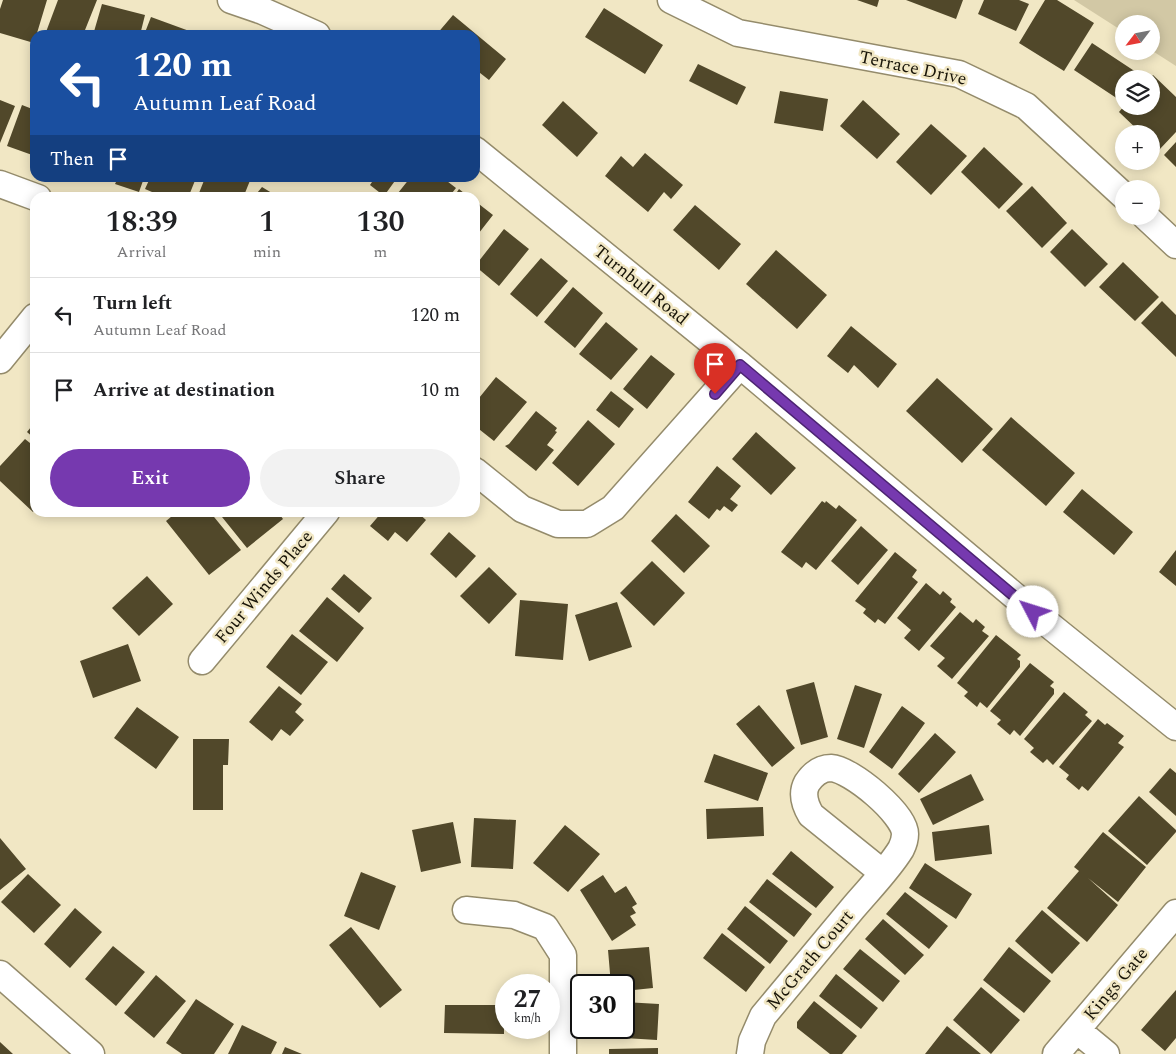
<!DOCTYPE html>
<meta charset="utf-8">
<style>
:root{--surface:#fff;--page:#f2f2f2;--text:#202124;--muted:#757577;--line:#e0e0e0;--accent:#7639af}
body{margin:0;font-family:Spectral,serif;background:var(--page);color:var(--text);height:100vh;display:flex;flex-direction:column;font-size:19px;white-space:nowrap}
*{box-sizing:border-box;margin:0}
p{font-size:16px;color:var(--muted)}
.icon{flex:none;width:28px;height:28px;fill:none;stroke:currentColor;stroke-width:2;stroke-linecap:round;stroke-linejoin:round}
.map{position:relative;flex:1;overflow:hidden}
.drawer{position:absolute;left:30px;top:192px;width:450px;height:325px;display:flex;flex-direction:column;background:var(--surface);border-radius:15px;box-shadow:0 2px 12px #0003}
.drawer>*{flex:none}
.banner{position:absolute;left:30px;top:30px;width:450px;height:152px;border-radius:15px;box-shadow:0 2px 12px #0003;background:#1a4fa0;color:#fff;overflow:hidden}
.needle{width:32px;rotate:238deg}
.fabs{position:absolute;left:1115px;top:15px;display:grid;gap:10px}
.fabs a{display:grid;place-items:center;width:45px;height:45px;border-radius:50%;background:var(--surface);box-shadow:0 2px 12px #0003;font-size:25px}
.speed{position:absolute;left:495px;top:974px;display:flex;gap:10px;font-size:25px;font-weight:700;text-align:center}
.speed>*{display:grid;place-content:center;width:65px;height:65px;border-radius:50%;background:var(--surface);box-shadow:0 2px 12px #0003;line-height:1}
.speed small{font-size:12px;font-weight:400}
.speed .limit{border:2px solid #111;border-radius:8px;background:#fff;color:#111}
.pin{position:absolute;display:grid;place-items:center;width:42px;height:42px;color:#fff;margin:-51px -21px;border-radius:50% 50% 50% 0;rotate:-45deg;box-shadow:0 0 5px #0007}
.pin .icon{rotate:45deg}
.me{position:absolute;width:55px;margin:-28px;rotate:310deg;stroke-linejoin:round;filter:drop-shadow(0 0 4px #0008)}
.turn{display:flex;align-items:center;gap:18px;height:105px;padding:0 20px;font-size:22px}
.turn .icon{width:65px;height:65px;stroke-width:2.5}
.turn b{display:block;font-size:35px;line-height:42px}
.then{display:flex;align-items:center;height:48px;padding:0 20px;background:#0003;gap:10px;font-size:19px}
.eta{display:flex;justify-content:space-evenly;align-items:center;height:85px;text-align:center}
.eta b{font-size:30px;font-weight:600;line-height:35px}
.primary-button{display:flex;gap:10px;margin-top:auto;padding:10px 20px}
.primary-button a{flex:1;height:58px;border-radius:30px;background:var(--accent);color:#fff;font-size:20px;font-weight:600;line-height:58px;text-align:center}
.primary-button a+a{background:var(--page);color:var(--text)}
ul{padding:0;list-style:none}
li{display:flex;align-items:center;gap:15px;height:75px;padding:0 20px;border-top:1px solid var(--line)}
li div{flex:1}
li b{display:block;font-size:19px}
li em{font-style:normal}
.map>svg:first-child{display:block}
.green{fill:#d2c8a5}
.building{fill:#51482a}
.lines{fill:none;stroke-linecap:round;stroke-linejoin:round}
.minor-casing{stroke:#948b6b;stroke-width:29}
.minor{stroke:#fff;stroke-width:26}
.route-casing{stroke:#4d2572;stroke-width:12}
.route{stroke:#7639af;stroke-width:9}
.labels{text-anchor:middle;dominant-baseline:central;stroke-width:5;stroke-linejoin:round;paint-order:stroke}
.street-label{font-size:18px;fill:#181408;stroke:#f1e7c4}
</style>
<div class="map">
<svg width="1176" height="1054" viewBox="0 0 1176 1054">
<rect width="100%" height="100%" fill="#f1e7c4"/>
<!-- green -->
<path class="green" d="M1074 0H1176V66L1151 50V24H1124V32Z"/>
<!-- building -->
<path class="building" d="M3 0H47L34 43 0 33V9Z
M58 0H97L83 35H55L46 32Z
M857 0H879L877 7Z
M906 0H963L956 19Z
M984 0H1019L1029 4 1016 31 978 14Z
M1045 0H1057L1094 23 1064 71 1019 43Z
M102 4 145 15 140 35H93Z
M604 8 663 45 645 74 585 37Z
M453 15 506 59 489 80 475 69V35H436Z
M151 17 192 32 191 35H144Z
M1092 43 1139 74 1136 79H1124V97L1121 101 1074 70Z
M698 64 746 87 737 105 689 81Z
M1153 75 1176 97V132L1159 150 1151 143V134H1142L1119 112 1124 106H1151L1150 79Z
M780 91 828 99 823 131 774 123Z
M0 100 15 106 0 143Z
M863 100 900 134 877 159 840 126Z
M563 101 598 133 577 157 542 125Z
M22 105 35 110V156L7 146Z
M931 124 967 156 931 195 896 162Z
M1176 142V167L1164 155Z
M984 147 1023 184 999 209 961 172Z
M645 153 683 185 671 199 664 192 648 212 605 176 621 156 633 167Z
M111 178H144L139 192 115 184 117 180Z
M150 178H196L188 198H166L145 189Z
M205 178H251L243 198H197Z
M366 178H397L384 196 370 185 372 182Z
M410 178H443L456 188 448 198H394Z
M1032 186 1067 223 1042 248 1006 211Z
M262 187 280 198H253Z
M459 189 470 198H453Z
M475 201 493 215 475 238Z
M695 205 741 244 719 270 673 230Z
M504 229 529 249 499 286 475 266Z
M1072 229 1108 264 1085 287 1050 252Z
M776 250 827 295 797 329 746 284Z
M541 258 568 281 537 317 510 294Z
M1123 262 1159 297 1135 321 1099 287Z
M573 287 603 313 575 348 544 322Z
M1162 301 1176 315V357L1141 323Z
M606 322 638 349 611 380 579 354Z
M851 326 897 364 878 388 854 365 848 373 827 356Z
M651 355 675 374 647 409 623 389Z
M496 377 527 402 494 441 475 426V403Z
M937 378 993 429 962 463 906 411Z
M611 391 634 409 619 428 596 410Z
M536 411 557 428 555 431 557 432 547 445 554 450 536 471 505 446 509 444Z
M1011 417 1075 473 1046 506 982 450Z
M588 420 615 444 578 486 552 463Z
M35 422V439L27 432Z
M756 432 796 468 771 495 732 459Z
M25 439 35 447V509L33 512 0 481V466Z
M717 466 741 486 730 499 738 505 732 512 724 506 720 511 717 509 709 519 688 502Z
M1082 489 1133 532 1114 555 1063 512Z
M822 501 825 503 826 501 836 509 839 505 857 520 816 570 806 562 802 568 781 552Z
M177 512H210L241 550 209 575 166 521Z
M218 512H278L283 519 247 548Z
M382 512H417L426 520 407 542 395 532 388 541 370 526Z
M676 514 710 546 684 573 651 541Z
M861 526 888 550 858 585 831 561Z
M449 532 476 556 456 578 430 554Z
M1176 550V586L1159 572Z
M895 552 917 570 912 577 918 582 885 624 878 619 875 623 863 613 866 609 855 601Z
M652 561 685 593 654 626 620 593Z
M489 567 517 594 489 624 460 596Z
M344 574 372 598 359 613 331 589Z
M147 576 173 604 139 636 112 608Z
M926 583 940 595 943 591 952 599 950 602 956 607 919 651 904 638 911 630 897 618Z
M327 597 364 628 337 662 299 631Z
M520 600 568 604 563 660 515 656Z
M617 602 632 647 589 661 575 615Z
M960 612 973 623 976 619 985 627 982 631 989 636 952 679 937 666 945 658 930 646Z
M292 634 328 662 301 695 266 667Z
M996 635 1021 655 1017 659 1020 661V667L987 708 980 702 977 707 964 696 968 692 957 683Z
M128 644 141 681 93 698 80 661Z
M1030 663 1054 682 1050 686 1054 689V694L1020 736 1014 730 1010 735 997 724 1001 720 990 711Z
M814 682 828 737 801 745 786 690Z
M855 685 882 694 864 748 837 739Z
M279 686 302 704 295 712 304 720 290 736 281 729 272 741 249 722Z
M1064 692 1088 712 1085 715 1092 721 1053 765 1047 759 1043 763 1030 752 1034 748 1024 739Z
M759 705 795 748 772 767 736 724Z
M902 706 925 723 892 769 869 752Z
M137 707 179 737 156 769 114 738Z
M1098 719 1105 725 1107 723 1124 736 1118 743 1124 747 1088 791 1082 786 1079 790 1066 779 1069 775 1059 767Z
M935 733 956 752 919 793 898 774Z
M193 739H229L228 765H223V810H193Z
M714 754 768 773 758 801 704 782Z
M1170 768 1176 773V816L1149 792Z
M971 774 984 800 933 825 920 799Z
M1139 796 1176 830V832L1147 865 1108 831Z
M763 807 764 836 707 839 706 809Z
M474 818 516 820 513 869 471 867Z
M453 822 461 863 421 872 412 830Z
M565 825 600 854 568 892 533 863Z
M989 825 992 854 935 861 932 832Z
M1103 832 1146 867 1118 902 1088 878 1118 905 1087 942 1047 908 1079 871 1074 867Z
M0 838 26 869 0 890Z
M791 851 834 887 816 908 772 874Z
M925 863 972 894 956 919 909 888Z
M361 872 396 886 379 930 344 916Z
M28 874 61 905 34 933 1 902Z
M603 875 615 893 626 886 637 904 632 907 636 913 630 916 636 925 612 941 580 890Z
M767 879 812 914 794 937 749 902Z
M905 892 948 926 929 949 886 914Z
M745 906 788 941 770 964 727 929Z
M75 908 102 932 70 968 44 944Z
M1042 910 1080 943 1052 974 1015 941Z
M883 919 924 955 905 975 865 939Z
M351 927 402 990 380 1008 329 945Z
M722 933 765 967 746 992 703 958Z
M113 946 145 972 116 1006 85 979Z
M649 947 653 988 624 991V985H611L608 950Z
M1009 947 1051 981 1024 1013 983 980Z
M860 949 900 981 883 1002 843 969Z
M836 974 878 1008 861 1029 819 996Z
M156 975 186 1001 154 1038 124 1013Z
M981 987 1020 1020 991 1054 953 1020Z
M1176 990V1038L1165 1051 1141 1030Z
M196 999 234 1024 214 1054H182L166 1043Z
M814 1001 857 1036 842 1054H830L797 1028V1022Z
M624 1002 659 1004 657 1040 608 1037 609 1028H624Z
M445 1005H504V1034L444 1033Z
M242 1025 277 1042 271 1054H228Z
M947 1026 981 1054H925Z
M0 1042 13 1054H0Z
M285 1047 302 1054H282Z
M658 1048V1054H609V1049Z"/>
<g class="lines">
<defs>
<path id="minor" d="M231 0 263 11 317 35
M671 0 738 33 959 74 1026 106 1124 196
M475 150 740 365 1048 624 1176 727
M0 184 38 198
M1145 216 1176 245
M0 360 35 317
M475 471 522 509 558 524H587L613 508 740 365
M202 661 326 512
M466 910 514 915 545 927 563 955V1054
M0 974 91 1054
M1077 1030 1106 1054
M750 1054 752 1041 763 1016C793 980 823 944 853 908 869 889 888 870 901 849 903 845 905 839 905 834 905 814 851 769 831 768 821 768 813 774 807 783 801 794 805 805 811 815L883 873
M1056 1054 1176 913"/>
</defs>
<!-- minor casing -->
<use href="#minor" class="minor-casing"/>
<!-- minor -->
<use href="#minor" class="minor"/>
</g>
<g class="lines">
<defs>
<path id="route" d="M715 394 740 365 1033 612"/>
</defs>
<!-- route casing -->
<use href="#route" class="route-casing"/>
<!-- route -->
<use href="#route" class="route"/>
</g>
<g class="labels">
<!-- street labels -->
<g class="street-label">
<text transform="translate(913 68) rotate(12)">Terrace Drive</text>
<text transform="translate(641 285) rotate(39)">Turnbull Road</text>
<text transform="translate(264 587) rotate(-50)">Four Winds Place</text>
<text transform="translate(810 960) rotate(-50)">McGrath Court</text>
<text transform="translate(1116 984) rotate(-50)">Kings Gate</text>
</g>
</g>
</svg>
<div class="fabs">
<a><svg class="needle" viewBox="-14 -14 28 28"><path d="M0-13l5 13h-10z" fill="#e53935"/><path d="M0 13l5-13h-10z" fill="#757577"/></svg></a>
<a><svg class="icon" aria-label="layers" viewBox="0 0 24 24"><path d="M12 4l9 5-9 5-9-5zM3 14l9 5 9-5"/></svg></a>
<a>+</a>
<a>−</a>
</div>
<div class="speed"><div>27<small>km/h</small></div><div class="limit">30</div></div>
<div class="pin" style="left:715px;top:394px;background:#d93025"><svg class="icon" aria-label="arrive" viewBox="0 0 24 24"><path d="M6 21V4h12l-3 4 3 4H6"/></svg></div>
<svg class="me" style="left:1033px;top:612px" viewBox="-20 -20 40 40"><circle r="19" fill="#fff"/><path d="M0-13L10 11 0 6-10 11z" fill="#7639af"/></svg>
<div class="banner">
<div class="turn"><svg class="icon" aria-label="left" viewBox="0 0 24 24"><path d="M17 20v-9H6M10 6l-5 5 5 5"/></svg><div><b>120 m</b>Autumn Leaf Road</div></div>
<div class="then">Then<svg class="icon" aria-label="arrive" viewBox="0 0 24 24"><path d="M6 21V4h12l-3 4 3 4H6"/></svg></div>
</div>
<section class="drawer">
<div class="eta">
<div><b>18:39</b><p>Arrival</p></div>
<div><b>1</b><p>min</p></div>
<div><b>130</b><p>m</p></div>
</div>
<ul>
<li><svg class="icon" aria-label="left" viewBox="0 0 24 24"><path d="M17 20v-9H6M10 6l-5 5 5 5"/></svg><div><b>Turn left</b><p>Autumn Leaf Road</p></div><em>120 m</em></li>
<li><svg class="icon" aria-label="arrive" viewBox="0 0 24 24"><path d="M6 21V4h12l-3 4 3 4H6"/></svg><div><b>Arrive at destination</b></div><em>10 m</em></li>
</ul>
<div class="primary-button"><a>Exit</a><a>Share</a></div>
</section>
</div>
